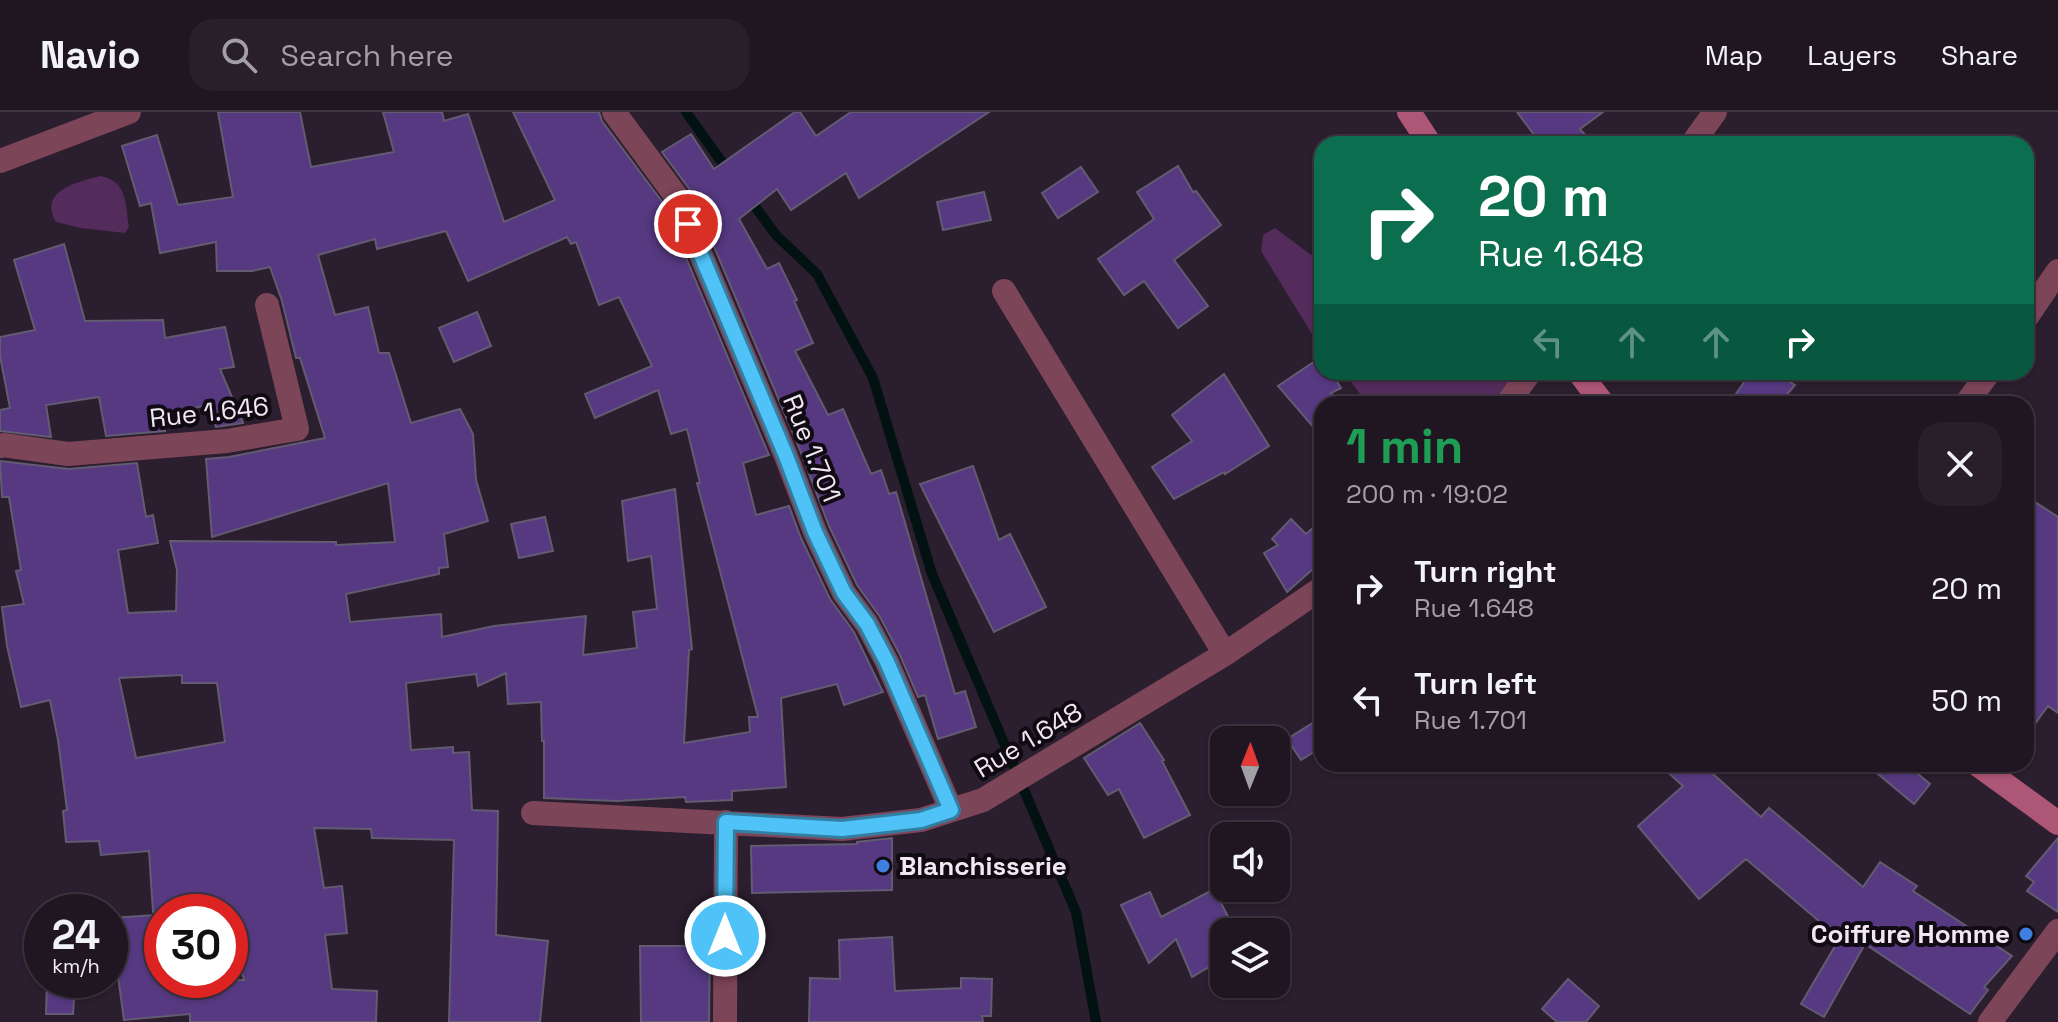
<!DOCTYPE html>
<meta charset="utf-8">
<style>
:root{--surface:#201622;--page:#281f2a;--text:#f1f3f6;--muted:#a29fa5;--line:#3d3540}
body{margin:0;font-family:"Space Grotesk",sans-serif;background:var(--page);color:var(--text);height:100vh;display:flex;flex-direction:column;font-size:30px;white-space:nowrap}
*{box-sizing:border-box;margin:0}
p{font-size:26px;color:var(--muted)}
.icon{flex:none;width:44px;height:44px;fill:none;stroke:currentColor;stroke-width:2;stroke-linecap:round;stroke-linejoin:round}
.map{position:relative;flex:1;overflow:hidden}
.details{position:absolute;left:1314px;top:284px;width:720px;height:376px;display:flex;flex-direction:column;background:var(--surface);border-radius:24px;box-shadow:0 2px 6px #0004,0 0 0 2px var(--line)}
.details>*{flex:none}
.banner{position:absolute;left:1314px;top:24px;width:720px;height:244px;border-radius:24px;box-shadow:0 2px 6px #0004,0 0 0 2px var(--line);background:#0b6e4f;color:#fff;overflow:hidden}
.needle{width:52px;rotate:1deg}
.buttons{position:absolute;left:1210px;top:614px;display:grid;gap:16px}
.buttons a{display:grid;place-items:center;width:80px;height:80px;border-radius:16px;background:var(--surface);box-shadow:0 2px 6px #0004,0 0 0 2px var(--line);font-size:40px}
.speed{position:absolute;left:24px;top:782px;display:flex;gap:16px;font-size:40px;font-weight:700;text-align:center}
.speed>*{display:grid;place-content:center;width:104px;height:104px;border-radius:50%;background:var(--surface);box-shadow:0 2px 6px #0004,0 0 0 2px var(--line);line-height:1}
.speed small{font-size:20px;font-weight:400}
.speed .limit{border:12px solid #d22;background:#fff;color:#111}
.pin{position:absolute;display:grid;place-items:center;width:68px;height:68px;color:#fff;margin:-34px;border:4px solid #fff;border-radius:50%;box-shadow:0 2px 8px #0007}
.me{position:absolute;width:88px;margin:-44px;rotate:0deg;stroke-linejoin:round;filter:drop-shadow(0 0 6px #0008)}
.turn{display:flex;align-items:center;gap:28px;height:168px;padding:0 32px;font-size:36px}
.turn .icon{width:104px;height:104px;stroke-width:2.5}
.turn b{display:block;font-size:56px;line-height:68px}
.lanes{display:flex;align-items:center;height:76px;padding:0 32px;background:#0003;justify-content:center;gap:40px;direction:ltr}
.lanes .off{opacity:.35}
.round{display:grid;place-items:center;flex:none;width:84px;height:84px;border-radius:24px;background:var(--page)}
.head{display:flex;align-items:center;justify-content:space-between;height:136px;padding:0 32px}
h1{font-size:48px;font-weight:700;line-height:60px;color:#1e9e55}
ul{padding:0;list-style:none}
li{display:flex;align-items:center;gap:24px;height:112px;padding:0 32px}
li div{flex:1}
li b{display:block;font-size:30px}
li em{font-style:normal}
header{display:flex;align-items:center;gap:48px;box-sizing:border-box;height:112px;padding:0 40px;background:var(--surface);border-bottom:2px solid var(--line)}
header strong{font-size:38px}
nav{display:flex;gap:44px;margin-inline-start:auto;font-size:28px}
.search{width:560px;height:72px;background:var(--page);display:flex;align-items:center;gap:20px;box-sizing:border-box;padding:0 28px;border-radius:24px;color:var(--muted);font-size:30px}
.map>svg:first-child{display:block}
.green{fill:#542c5c}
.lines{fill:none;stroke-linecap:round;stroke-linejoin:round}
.stream{stroke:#021111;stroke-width:10}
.building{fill:#563981;stroke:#625b71;stroke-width:2;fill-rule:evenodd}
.street{stroke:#7d4558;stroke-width:24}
.secondary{stroke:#ae5675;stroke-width:24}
.route-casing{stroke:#337fa1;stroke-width:20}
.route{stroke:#4fc3f7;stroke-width:14}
.shop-dot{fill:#3f7fe0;stroke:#100a12;stroke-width:3}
.labels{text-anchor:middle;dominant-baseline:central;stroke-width:8;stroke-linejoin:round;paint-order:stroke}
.street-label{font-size:26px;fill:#f1e7f2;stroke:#100a12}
.poi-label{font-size:26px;font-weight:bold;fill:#f1e7f2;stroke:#100a12;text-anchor:start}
</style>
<header>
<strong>Navio</strong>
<div class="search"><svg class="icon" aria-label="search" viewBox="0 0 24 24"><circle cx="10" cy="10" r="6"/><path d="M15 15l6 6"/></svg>Search here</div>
<nav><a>Map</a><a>Layers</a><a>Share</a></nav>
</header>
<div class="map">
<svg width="2058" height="910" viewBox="0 0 2058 910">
<rect width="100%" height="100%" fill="#2b1e2e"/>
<!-- green -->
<path class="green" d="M101 64C128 70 125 92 129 115L125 121 81 116 56 110C37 79 79 69 101 64Z
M1275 116 1322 151V234L1312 222 1261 139 1263 123Z
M1343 260H1524L1500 292H1368Z"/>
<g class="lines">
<!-- stream -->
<path class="stream" d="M686 0 729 60
M748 85 776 123 817 162 873 266 932 462 1076 800 1096 910"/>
</g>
<!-- building -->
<path class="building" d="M218 0H300L311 55 394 40 383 0H442L444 9 468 2 504 110 555 88 513 0H599L602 9 663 91 769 343 743 351 756 403 789 394 801 426 830 487 854 520 883 580 844 593 837 572 781 586 786 675 732 679V688L686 690 685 685 617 689 544 686V629H542L541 590 508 592 506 561 478 574 476 562 406 571 411 638 453 635V641L469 640 472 698 498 699 496 823 548 829 540 910H449L454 728 372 726 371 717 314 716 324 776 342 774 347 821 325 823 332 877 377 879 376 910H190V902L124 908 110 806 156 803 162 868H244L239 849 243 848 231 800H153L149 739 101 743 99 729 66 730 63 699 67 698 58 628 50 588 21 595 7 534 2 495 24 492 16 459 21 458 9 385H2L0 349 69 357 137 351 146 405 153 403 158 431 118 438 128 501 176 499 177 458 170 429 336 430V433L395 430 388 371 212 425 206 347 229 345 325 326 300 246H296L282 189 270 155 252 159H217L216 130 160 141 151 91 140 94 122 34 157 23 178 93 233 85ZM446 119 468 169 567 125 571 132 576 130 599 193 619 185 652 254 585 282 595 306 658 278 671 322 687 317 700 371H697L758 605H749L750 620 684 631 689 538 692 537 675 377 622 389 628 449 651 444 657 497 633 500 637 536 583 543 586 504 494 514 442 525 441 502 350 510 346 482 439 462V456L448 455 444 422 488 409 476 368 473 322 460 297 411 311 389 241H379L368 195 335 203 318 143 375 127 377 137ZM182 563V571H217L225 630 136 646 119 566Z
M795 0H800L816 24 851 0H989L859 86 846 61 791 98 777 77 739 107 767 157 779 151 797 188 794 189 813 231 795 239 828 303 843 297 871 362 881 358 889 382 896 380 955 582 965 579 976 615 938 627 925 583 918 585 900 543 880 505 857 473 829 414 800 338 690 78 662 40 691 22 714 57Z
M1517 0H1603L1580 17 1593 32H1541Z
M1178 54 1193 80 1196 79 1221 113 1174 148 1208 194 1178 216 1144 169 1124 183 1098 147 1154 107 1137 80Z
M1081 55 1098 80 1058 106 1042 81Z
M984 80 991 108 943 118 937 90Z
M64 132 85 209 163 208 165 226 225 215 234 255 220 257 243 311 216 315 207 293 163 303 165 319 106 324 99 285 46 293 51 325 0 319V298L10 296 0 244V225L35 218 14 148Z
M477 200 491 234 454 250 439 216Z
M1321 245 1322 260H1331L1341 276 1331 281 1341 292H1322V325L1278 274Z
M1751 260H1795L1790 270 1795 273 1779 292H1729Z
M1224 262 1269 334 1225 362 1224 360 1174 387 1152 355 1192 329 1172 303Z
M973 354 999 428 1010 422 1046 495 994 520 920 372Z
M2026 384 2058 405V601L2048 594 2026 624Z
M545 405 553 439 519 446 511 412Z
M1291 407 1306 422 1322 408V449L1287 480 1264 441 1278 433 1272 427Z
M1322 605V635L1301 648 1287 627Z
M1140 611 1164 648 1162 649 1190 703 1144 726 1119 677 1108 683 1084 646Z
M1659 652H1702L1761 705 1769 696 1863 775 1880 750 1917 774 1913 779 2012 844 1984 875 1988 878 1970 902 1865 832 1824 905 1801 892 1838 829 1831 823 1833 821 1746 747 1699 787 1638 714 1683 674Z
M1866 652H1906L1930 672 1914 692Z
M892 726V778L752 781 751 734 857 732V730Z
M2058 726V800L2027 779 2034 770 2026 764Z
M1224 772V776H1227L1230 780 1220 789 1236 820H1224V846L1192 865 1176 827 1149 851 1121 793 1150 780 1161 805Z
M892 825 895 879 961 876V866L992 867 991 904H982L983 910H809L810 866 840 867 839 828Z
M640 834H710L709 910H641Z
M1568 867 1599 894 1586 910H1557L1542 897Z
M47 870 75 872 73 902H46Z"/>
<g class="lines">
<!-- street -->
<path class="street" d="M614 0 676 84 786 344 815 420 844 481 867 512 887 550 951 698
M1692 32 1715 0
M0 49 129 0
M1004 179 1225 542
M2026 206 2058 159
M1507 292 1530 260
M1966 292 1989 260
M0 334 3 333 68 342 227 329 297 317 267 193
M533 701 842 717 921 708 983 688 1225 542 1322 476
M725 910 726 710
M1990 910 2058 819"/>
<!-- secondary -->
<path class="secondary" d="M1409 0 1430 32
M1579 260 1603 292
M1977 652 2058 711"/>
</g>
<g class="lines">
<defs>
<path id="route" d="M688 112 786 344 815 420 844 481 867 512 887 550 951 698 921 708 842 717 726 710 725 824"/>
</defs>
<!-- route casing -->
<use href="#route" class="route-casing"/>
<!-- route -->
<use href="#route" class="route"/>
</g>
<!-- markers -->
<g class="shop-dot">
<circle cx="883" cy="754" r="8"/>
<circle cx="2026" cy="822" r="8"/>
</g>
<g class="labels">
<!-- street labels -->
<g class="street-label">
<text transform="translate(209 300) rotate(-6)">Rue 1.646</text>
<text transform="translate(812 336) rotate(68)">Rue 1.701</text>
<text transform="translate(1028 628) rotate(-31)">Rue 1.648</text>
</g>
<!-- poi labels -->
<g class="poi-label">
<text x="899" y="754">Blanchisserie</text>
<text x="2010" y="822" text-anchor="end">Coiffure Homme</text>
</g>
</g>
</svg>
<div class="buttons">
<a><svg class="needle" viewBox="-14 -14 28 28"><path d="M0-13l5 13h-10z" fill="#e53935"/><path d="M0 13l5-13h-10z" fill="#a29fa5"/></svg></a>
<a><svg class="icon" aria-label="sound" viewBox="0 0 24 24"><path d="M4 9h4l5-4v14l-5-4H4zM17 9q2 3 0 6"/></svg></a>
<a><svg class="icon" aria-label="layers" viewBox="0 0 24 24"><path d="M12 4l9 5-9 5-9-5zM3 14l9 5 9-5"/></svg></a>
</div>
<div class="speed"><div>24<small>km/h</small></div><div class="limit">30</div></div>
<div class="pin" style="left:688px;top:112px;background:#d93025"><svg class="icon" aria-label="arrive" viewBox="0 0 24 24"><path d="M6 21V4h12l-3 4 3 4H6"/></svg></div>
<svg class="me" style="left:725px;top:824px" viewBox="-20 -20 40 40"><circle r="17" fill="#4fc3f7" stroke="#fff" stroke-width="3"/><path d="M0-11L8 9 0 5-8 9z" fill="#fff"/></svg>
<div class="banner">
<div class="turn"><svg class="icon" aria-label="right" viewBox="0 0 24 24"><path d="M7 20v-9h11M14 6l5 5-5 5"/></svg><div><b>20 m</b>Rue 1.648</div></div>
<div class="lanes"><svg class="icon off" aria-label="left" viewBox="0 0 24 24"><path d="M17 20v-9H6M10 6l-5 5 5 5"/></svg><svg class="icon off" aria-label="ahead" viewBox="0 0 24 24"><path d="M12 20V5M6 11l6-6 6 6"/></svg><svg class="icon off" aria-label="ahead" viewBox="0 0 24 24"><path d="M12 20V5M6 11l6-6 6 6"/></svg><svg class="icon" aria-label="right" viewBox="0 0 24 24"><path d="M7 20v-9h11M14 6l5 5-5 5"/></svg></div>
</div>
<section class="details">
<div class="head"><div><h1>1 min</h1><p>200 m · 19:02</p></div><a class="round"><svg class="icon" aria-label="close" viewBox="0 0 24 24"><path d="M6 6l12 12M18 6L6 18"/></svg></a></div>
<ul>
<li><svg class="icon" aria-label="right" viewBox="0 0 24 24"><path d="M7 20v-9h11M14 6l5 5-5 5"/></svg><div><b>Turn right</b><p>Rue 1.648</p></div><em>20 m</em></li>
<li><svg class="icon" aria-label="left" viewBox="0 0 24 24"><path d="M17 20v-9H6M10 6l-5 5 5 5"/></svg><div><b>Turn left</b><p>Rue 1.701</p></div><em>50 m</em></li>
</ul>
</section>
</div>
